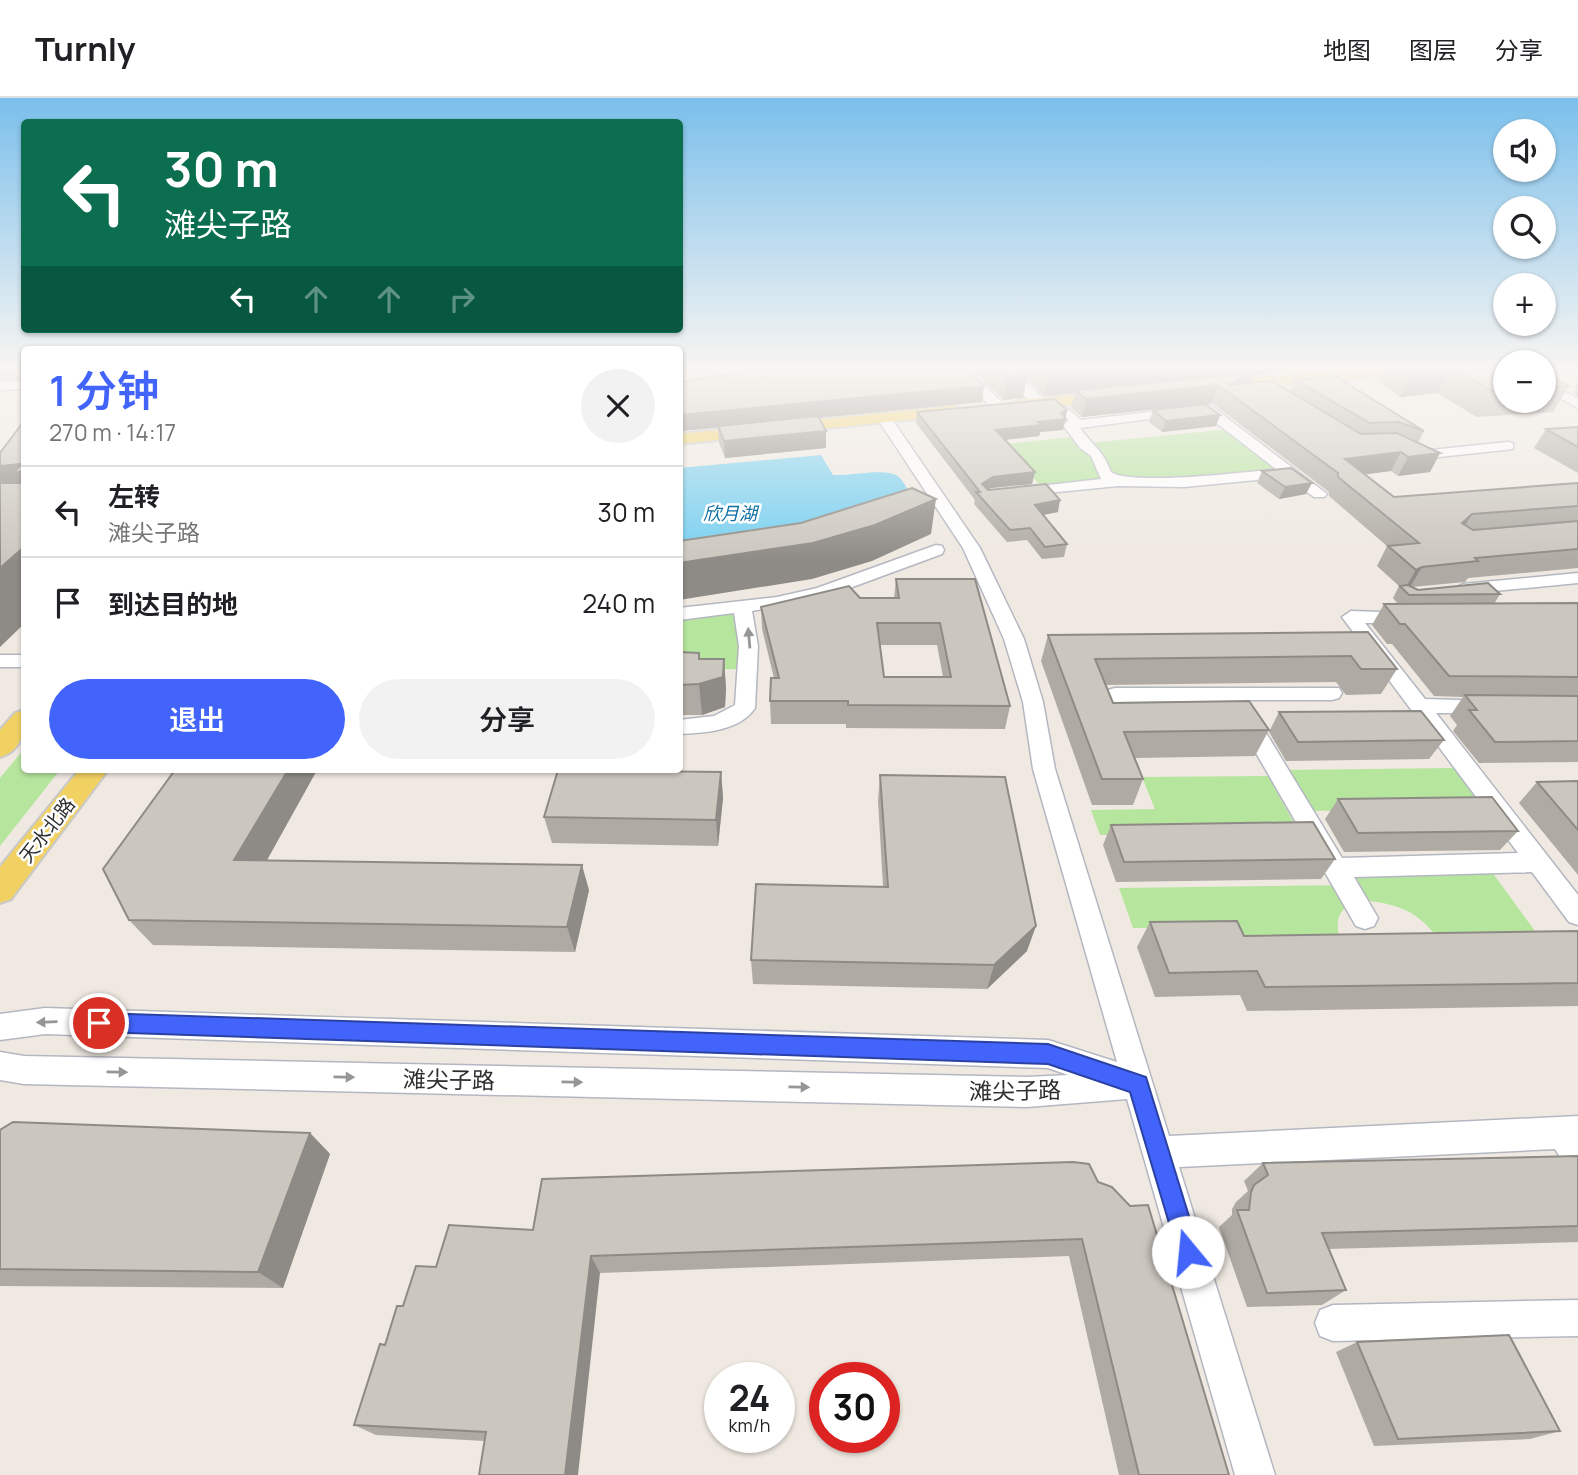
<!DOCTYPE html>
<html lang="zh">
<meta charset="utf-8">
<style>
:root{--surface:#fff;--page:#f2f2f2;--text:#202124;--muted:#757577;--line:#e0e0e0;--accent:#4264fb}
body{margin:0;font-family:Manrope,"Noto Sans SC",sans-serif;background:var(--page);color:var(--text);height:100vh;display:flex;flex-direction:column;font-size:26px;white-space:nowrap}
*{box-sizing:border-box;margin:0}
p{font-size:23px;color:var(--muted)}
.icon{flex:none;width:38px;height:38px;fill:none;stroke:currentColor;stroke-width:2;stroke-linecap:round;stroke-linejoin:round}
.map{position:relative;flex:1;overflow:hidden}
.sheet{position:absolute;left:21px;top:248px;width:662px;height:427px;display:flex;flex-direction:column;background:var(--surface);border-radius:7px;box-shadow:0 2px 5px #0004}
.sheet>*{flex:none}
.banner{position:absolute;left:21px;top:21px;width:662px;height:214px;border-radius:7px;box-shadow:0 2px 5px #0004;background:#0b6e4f;color:#fff;overflow:hidden}
.tools{position:absolute;left:1493px;top:21px;display:grid;gap:14px}
.tools a{display:grid;place-items:center;width:63px;height:63px;border-radius:50%;background:var(--surface);box-shadow:0 2px 5px #0004;font-size:35px}
.speed{position:absolute;left:704px;top:1264px;display:flex;gap:14px;font-size:35px;font-weight:700;text-align:center}
.speed>*{display:grid;place-content:center;width:91px;height:91px;border-radius:50%;background:var(--surface);box-shadow:0 2px 5px #0004;line-height:1}
.speed small{font-size:18px;font-weight:400}
.speed .limit{border:10px solid #d22;background:#fff;color:#111}
.pin{position:absolute;display:grid;place-items:center;width:60px;height:60px;color:#fff;margin:-30px;border:4px solid #fff;border-radius:50%;box-shadow:0 2px 7px #0007}
.me{position:absolute;width:77px;margin:-38px;rotate:343deg;stroke-linejoin:round;filter:drop-shadow(0 0 5px #0008)}
.turn{display:flex;align-items:center;gap:24px;height:147px;padding:0 28px;font-size:32px}
.turn .icon{width:91px;height:91px;stroke-width:2.5}
.turn b{display:block;font-size:49px;line-height:60px}
.lanes{display:flex;align-items:center;height:66px;padding:0 28px;background:#0003;justify-content:center;gap:35px;direction:ltr}
.lanes .off{opacity:.35}
.round{display:grid;place-items:center;flex:none;width:74px;height:74px;border-radius:37px;background:var(--page)}
.overview{display:flex;align-items:center;justify-content:space-between;height:119px;padding:0 28px}
h1{font-size:42px;font-weight:600;line-height:52px;color:var(--accent)}
.action{display:flex;gap:14px;margin-top:auto;padding:14px 28px}
.action a{flex:1;height:80px;border-radius:42px;background:var(--accent);color:#fff;font-size:28px;font-weight:600;line-height:80px;text-align:center}
.action a+a{background:var(--page);color:var(--text)}
ul{padding:0;list-style:none}
li{display:flex;align-items:center;gap:21px;height:91px;padding:0 28px;border-top:2px solid var(--line)}
li div{flex:1}
li b{display:block;font-size:26px}
li em{font-style:normal}
header{display:flex;align-items:center;gap:42px;box-sizing:border-box;height:98px;padding:0 35px;background:var(--surface);border-bottom:2px solid var(--line)}
header strong{font-size:33px}
nav{display:flex;gap:38px;margin-inline-start:auto;font-size:24px}
.map>svg:first-child{display:block}
.green{fill:#b6e59e}
.water{fill:#75cff0}
.lines{fill:none;stroke-linecap:round;stroke-linejoin:round}
.minor-casing{stroke:#b4b7c1;stroke-width:3}
.major-casing{stroke:#c9c9c9;stroke-width:4}
.minor{fill:#fff;fill-rule:evenodd}
.major{fill:#f2d163;fill-rule:evenodd}
.wall{fill:#afaba4;fill-rule:evenodd}
.shaded-wall{fill:#8e8b86}
.building{fill:#cbc7bf;stroke:#8e8b86;stroke-width:2;fill-rule:evenodd}
.oneway{fill:#969696}
.route{fill:#4264fb;stroke:#2b41a3;stroke-width:2}
.labels{text-anchor:middle;dominant-baseline:central;stroke-width:5;stroke-linejoin:round;paint-order:stroke}
.far-water-label{font-size:18px;font-style:italic;fill:#0d6fa3;stroke:#fff}
.street-label{font-size:19px;fill:#2e2e2e;stroke:#fff}
.near-street-label{font-size:23px;fill:#2e2e2e;stroke:#fff}
</style>
<header>
<strong>Turnly</strong>
<nav><a>地图</a><a>图层</a><a>分享</a></nav>
</header>
<div class="map">
<svg width="1578" height="1377" viewBox="0 0 1578 1377">
<rect width="100%" height="100%" fill="#efe9e1"/>
<!-- green -->
<path class="green" d="M1231 331 1282 371 1099 390 1095 387 1044 392 1005 346 1082 338 1089 345Z
M728 515 739 518 740 571 679 572V521Z
M24 651V672H60L0 748V680Z
M1453 670 1483 710 1311 713 1288 672Z
M1268 678 1299 734 1100 737 1091 712 1155 711 1142 679Z
M1492 774 1540 840 1440 841C1431 832 1423 822 1411 815 1381 799 1326 792 1340 843L1233 844 1226 829 1133 830 1119 790 1357 787 1351 776Z"/>
<!-- water -->
<path class="water" d="M821 357 833 377C850 378 888 369 899 379 907 387 911 400 915 410L679 472V370Z"/>
<g class="lines">
<defs>
<path id="minor" d="M953 271H966L1004 306V312H994Z
M1003 271H1042L1017 277 1045 302V308H1035L1003 277Z
M1544 282 1578 301V310L1544 291Z
M24 283V291L0 292V284Z
M1055 300 1081 322 1210 307 1327 396 1324 399H1314L1287 379 1184 389 1118 388 1017 398 1014 395 1017 392 1022 390 1101 381 1091 358 1080 350 1063 327 1068 323 1048 304ZM1202 314 1276 371C1247 374 1130 388 1111 374 1103 352 1093 348 1080 330Z
M884 316 889 317 980 450 1024 541 1043 604 1055 671 1169 1038 1578 1018V1075L1567 1070 1555 1051 1179 1069 1275 1377H1235L1127 1001 1027 1009 24 986 0 982V954L24 958 1027 979 1068 977 1048 970 45 936 0 942V916L45 910 1048 942 1117 964 1033 671 1023 604 1004 541 963 450 877 320Z
M1508 344 1513 345V351L1411 362 1404 358 1411 354Z
M936 447 942 448 944 452 942 456 828 498 752 513 758 548 755 610C740 633 704 635 679 636V622L714 618 735 607 739 548 734 515 679 522V510L777 499 817 490Z
M1578 475V485L1463 496 1454 491 1463 486Z
M1351 513 1414 515 1416 519 1407 525H1365L1425 601 1494 603 1497 608 1494 613 1487 615H1436L1578 797V827L1569 824 1532 774 1354 779 1378 820 1374 828 1365 831 1356 828 1226 603 1115 604 1108 602 1105 597 1108 592 1115 590H1339L1342 595 1339 600 1332 602H1246L1342 760 1518 755 1342 519Z
M0 557H24V569H0Z
M1578 1202V1238L1333 1243 1320 1238 1315 1225 1320 1212 1333 1207Z"/>
<path id="major" d="M1352 271H1474L1467 276 1373 279 1236 291 1228 286 1236 281Z
M1109 294 1115 296 1117 299 1115 302 1020 312 1012 307 1020 302Z
M955 308 963 313 961 316 679 346V336Z
M24 612C26 632 22 653 0 659V632L15 615Z
M79 672H108L11 801 0 805V769Z"/>
</defs>
<!-- minor casing -->
<use href="#minor" class="minor-casing"/>
<!-- major casing -->
<use href="#major" class="major-casing"/>
<!-- minor -->
<use href="#minor" class="minor"/>
<!-- major -->
<use href="#major" class="major"/>
</g>
<!-- wall -->
<path class="wall" d="M0 271H24V282L0 283Z
M971 271H1020L1023 274 1024 271H1295L1290 273 1253 277 1250 285 1290 294 1295 282 1424 333 1418 345 1440 355 1430 374 1398 378 1391 373 1365 376 1394 399 1578 385V470L1468 480 1465 484 1412 489 1418 492 1500 496 1494 506 1578 505V664L1479 665 1453 633 1457 627 1450 618 1463 599 1434 598 1392 546H1387L1372 527 1384 506H1398L1393 500 1399 488 1377 468 1387 448 1329 398V394L1212 305 1082 319 1071 310 1075 295 1044 298 1026 282 1023 300 1003 302Z
M1385 271H1505V303H1544V274L1569 288 1553 314 1477 319 1437 295 1400 299 1379 283Z
M1578 281V299L1574 296Z
M680 284 982 304 819 320 826 333V350L725 360 719 345 718 330 679 333Z
M1067 312 1063 332 1040 334 1039 338 1005 342 1032 386 991 390 989 392 1058 414 1043 417 1067 446 1064 459 1042 461 1027 442 1007 444 974 406 975 402 916 325 917 314Z
M1153 312 1220 317 1216 328 1162 334 1149 324Z
M1578 329V375L1534 350 1546 331Z
M1262 373 1306 396 1279 401 1257 385Z
M896 481H975L1010 608 1005 631 846 630V626H771L770 603 774 580 762 531 761 509 860 500H894ZM880 547H937L943 579H884Z
M1368 534 1397 571 1381 596 1346 597 1336 584 1106 587 1113 605 1269 632 1255 658 1135 660 1143 681 1133 707H1092L1041 563 1048 537Z
M679 554 700 561H724L726 591 725 609 702 617H679Z
M1279 614 1444 642 1429 661 1286 663 1269 634Z
M317 672 267 762 589 792 575 854 153 847 129 822Z
M721 674 723 700 718 748 552 745 544 719Z
M880 677 1027 853 987 891 753 886 751 862 883 788 878 703Z
M1578 683V777L1519 705 1537 684Z
M1338 701 1518 733 1500 752 1344 754 1325 721Z
M1111 727 1335 761 1321 781 1116 784 1103 747Z
M1150 824 1244 838 1578 833V908L1247 913 1240 897 1155 899 1137 849Z
M0 1032 310 1035 330 1056 283 1190 0 1188Z
M1578 1058V1144L1328 1151 1346 1192 1322 1207 1247 1209 1219 1129 1232 1117V1111L1236 1104 1248 1093 1244 1083 1263 1065Z
M1073 1064 1229 1377H1119L1069 1158 600 1175 484 1343 376 1337 354 1327 385 1247 403 1208 436 1169 533 1132Z
M1357 1244 1560 1333 1530 1341 1374 1348 1336 1254Z"/>
<!-- shaded-wall -->
<path class="shaded-wall" d="M1094 271H1295L1290 273 1253 277 1248 293 1228 287 1075 292V295L1044 298 1049 276Z
M1432 271H1450L1437 295 1400 299 1412 273Z
M1027 278 1023 300 1003 302 1007 279Z
M1218 287 1212 305 1082 319 1086 301Z
M984 288 982 304 679 333V317Z
M1067 312 1063 332 1040 334 1039 338 994 343 996 332 1061 315Z
M1220 317 1216 328 1162 334 1166 323Z
M826 333V350L725 360 724 343Z
M1401 354 1391 373 1339 380 1345 361Z
M1440 355 1430 374 1398 378 1408 359Z
M21 366 24 372V390L0 386V368Z
M1035 374 1032 386 991 390 980 398 982 386 993 379Z
M1312 385 1306 396 1279 401 1285 389Z
M936 401 931 436 872 463 812 481 679 502V465Z
M1060 402 1058 414 1032 419 1035 407Z
M1472 416 1460 436 1462 425Z
M24 449V526L0 549V470Z
M1422 469 1410 489 1404 492 1416 472Z
M699 555 702 586 724 561 726 591 725 609 702 617 699 586Z
M288 672H317L253 787 234 762Z
M721 674 723 700 718 748 716 722Z
M582 767 589 792 575 854 567 829Z
M1036 828 1027 853 987 891 994 867Z
M310 1035 330 1056 283 1190 258 1174Z
M591 1158 600 1175 578 1377H565Z"/>
<!-- building -->
<path class="building" d="M758 271H968L984 288 679 317V287H681L680 284Z
M998 271H1020L1027 278 1007 279Z
M1044 271H1094L1049 276Z
M1410 271H1432L1412 273Z
M1454 271H1505V292L1492 293Z
M1544 274 1569 288 1544 290Z
M1254 275 1228 287 1272 283 1361 336 1397 335 1440 355 1408 359 1401 354 1345 361 1394 399 1578 385V408L1472 416 1462 425 1473 432 1578 423V451L1475 460 1478 463 1422 469 1416 472 1388 448 1419 445 1338 379V375L1218 287 1086 301 1075 292Z
M1335 278 1424 333 1399 324 1370 325 1295 282Z
M1055 301 1067 312 1061 315 1066 321 1038 324 1041 327 996 332 1035 374 993 379 982 386 988 392 1046 386 1060 402 1035 407 1067 446 1045 449 1030 430 1010 432 976 394H980L917 314Z
M1205 306 1220 317 1166 323 1153 312Z
M818 318 826 333 724 343 718 328Z
M24 323V373L14 375 21 366 0 368V355Z
M1578 329V349L1546 331Z
M1291 370 1312 385 1285 389 1262 373Z
M0 385H24V449L0 470Z
M912 390 936 401 875 427 813 445 679 465V443L801 425Z
M896 481H975L1010 608 848 607V603H770L771 580H779L761 509 849 488 860 500H899ZM877 525H940L951 579H884Z
M1488 485 1500 496 1409 497 1400 488 1408 487 1418 492Z
M1578 505V579L1449 578 1405 526H1400L1384 506Z
M1368 534 1397 571H1361L1351 558 1095 561 1113 605 1249 603 1269 632 1124 634 1143 681H1102L1048 537Z
M679 554 699 555V561H724L723 579 699 586 679 587Z
M1465 597 1578 598V643L1495 644 1469 612H1477Z
M1421 613 1444 642 1298 644 1279 614Z
M175 672H288L234 762 582 767 567 829 129 822 103 771Z
M558 672 721 674 716 722 544 719Z
M880 677 1005 679 1036 828 994 867 751 862 756 786 888 789Z
M1578 683V732L1537 684Z
M1492 699 1518 733 1358 735 1338 701Z
M1313 724 1335 761 1124 764 1111 727Z
M1237 823 1244 838 1578 833V885L1265 889 1257 873 1169 875 1150 824Z
M13 1024 310 1035 258 1174 0 1171V1032Z
M1578 1058V1128L1322 1135 1346 1192 1267 1195 1237 1112H1249L1251 1094 1254 1087 1268 1077 1263 1065Z
M1073 1064 1089 1066 1098 1084 1112 1089 1130 1108 1148 1107 1229 1377H1139L1082 1141 591 1158 565 1377H479L486 1334 354 1327 380 1246 385 1247 397 1208H403L416 1168 436 1169 449 1127 533 1132 542 1081Z
M1509 1237 1560 1333 1398 1341 1357 1244Z"/>
<!-- one-way arrows -->
<defs><path id="oneway-solid" d="M-6-.8H1V-3.2L6.5 0L1 3.2V.8H-6Z" transform="scale(1.75)"/></defs>
<g class="oneway">
<use href="#oneway-solid" transform="translate(749 540) rotate(-95)"/>
<use href="#oneway-solid" transform="translate(47 924) rotate(178)"/>
<use href="#oneway-solid" transform="translate(117 974) rotate(1)"/>
<use href="#oneway-solid" transform="translate(344 979) rotate(1)"/>
<use href="#oneway-solid" transform="translate(572 984) rotate(1)"/>
<use href="#oneway-solid" transform="translate(799 989) rotate(1)"/>
</g>
<!-- sky -->
<linearGradient id="sky" x2="0" y2="1"><stop stop-color="#7abfeb"/><stop offset="0.58" stop-color="#f8f5f2"/><stop offset="1" stop-color="#f8f5f2" stop-opacity="0"/></linearGradient>
<rect width="1578" height="464" fill="url(#sky)"/>
<!-- route -->
<path class="route" d="M99 915 1048 946 1146 979 1200 1154 1197 1162 1188 1166 1180 1162 1130 994 1048 966 99 934 92 931 89 925 92 918Z"/>
<g class="labels">
<!-- far-water labels -->
<g class="far-water-label">
<text x="730" y="415">欣月湖</text>
</g>
<!-- street labels -->
<g class="street-label">
<text transform="translate(47 732) rotate(-52)">天水北路</text>
</g>
<!-- near-street labels -->
<g class="near-street-label">
<text transform="translate(449 981) rotate(1)">滩尖子路</text>
<text transform="translate(1015 992) rotate(-1)">滩尖子路</text>
</g>
</g>
</svg>
<div class="tools">
<a><svg class="icon" aria-label="sound" viewBox="0 0 24 24"><path d="M4 9h4l5-4v14l-5-4H4zM17 9q2 3 0 6"/></svg></a>
<a><svg class="icon" aria-label="search" viewBox="0 0 24 24"><circle cx="10" cy="10" r="6"/><path d="M15 15l6 6"/></svg></a>
<a>+</a>
<a>−</a>
</div>
<div class="speed"><div>24<small>km/h</small></div><div class="limit">30</div></div>
<div class="pin" style="left:99px;top:925px;background:#d93025"><svg class="icon" aria-label="arrive" viewBox="0 0 24 24"><path d="M6 21V4h12l-3 4 3 4H6"/></svg></div>
<svg class="me" style="left:1188px;top:1154px" viewBox="-20 -20 40 40"><circle r="19" fill="#fff"/><path d="M0-13L10 11 0 6-10 11z" fill="#4264fb"/></svg>
<div class="banner">
<div class="turn"><svg class="icon" aria-label="left" viewBox="0 0 24 24"><path d="M17 20v-9H6M10 6l-5 5 5 5"/></svg><div><b>30 m</b>滩尖子路</div></div>
<div class="lanes"><svg class="icon" aria-label="left" viewBox="0 0 24 24"><path d="M17 20v-9H6M10 6l-5 5 5 5"/></svg><svg class="icon off" aria-label="ahead" viewBox="0 0 24 24"><path d="M12 20V5M6 11l6-6 6 6"/></svg><svg class="icon off" aria-label="ahead" viewBox="0 0 24 24"><path d="M12 20V5M6 11l6-6 6 6"/></svg><svg class="icon off" aria-label="right" viewBox="0 0 24 24"><path d="M7 20v-9h11M14 6l5 5-5 5"/></svg></div>
</div>
<section class="sheet">
<div class="overview"><div><h1>1 分钟</h1><p>270 m · 14:17</p></div><a class="round"><svg class="icon" aria-label="close" viewBox="0 0 24 24"><path d="M6 6l12 12M18 6L6 18"/></svg></a></div>
<ul>
<li><svg class="icon" aria-label="left" viewBox="0 0 24 24"><path d="M17 20v-9H6M10 6l-5 5 5 5"/></svg><div><b>左转</b><p>滩尖子路</p></div><em>30 m</em></li>
<li><svg class="icon" aria-label="arrive" viewBox="0 0 24 24"><path d="M6 21V4h12l-3 4 3 4H6"/></svg><div><b>到达目的地</b></div><em>240 m</em></li>
</ul>
<div class="action"><a>退出</a><a>分享</a></div>
</section>
</div>
